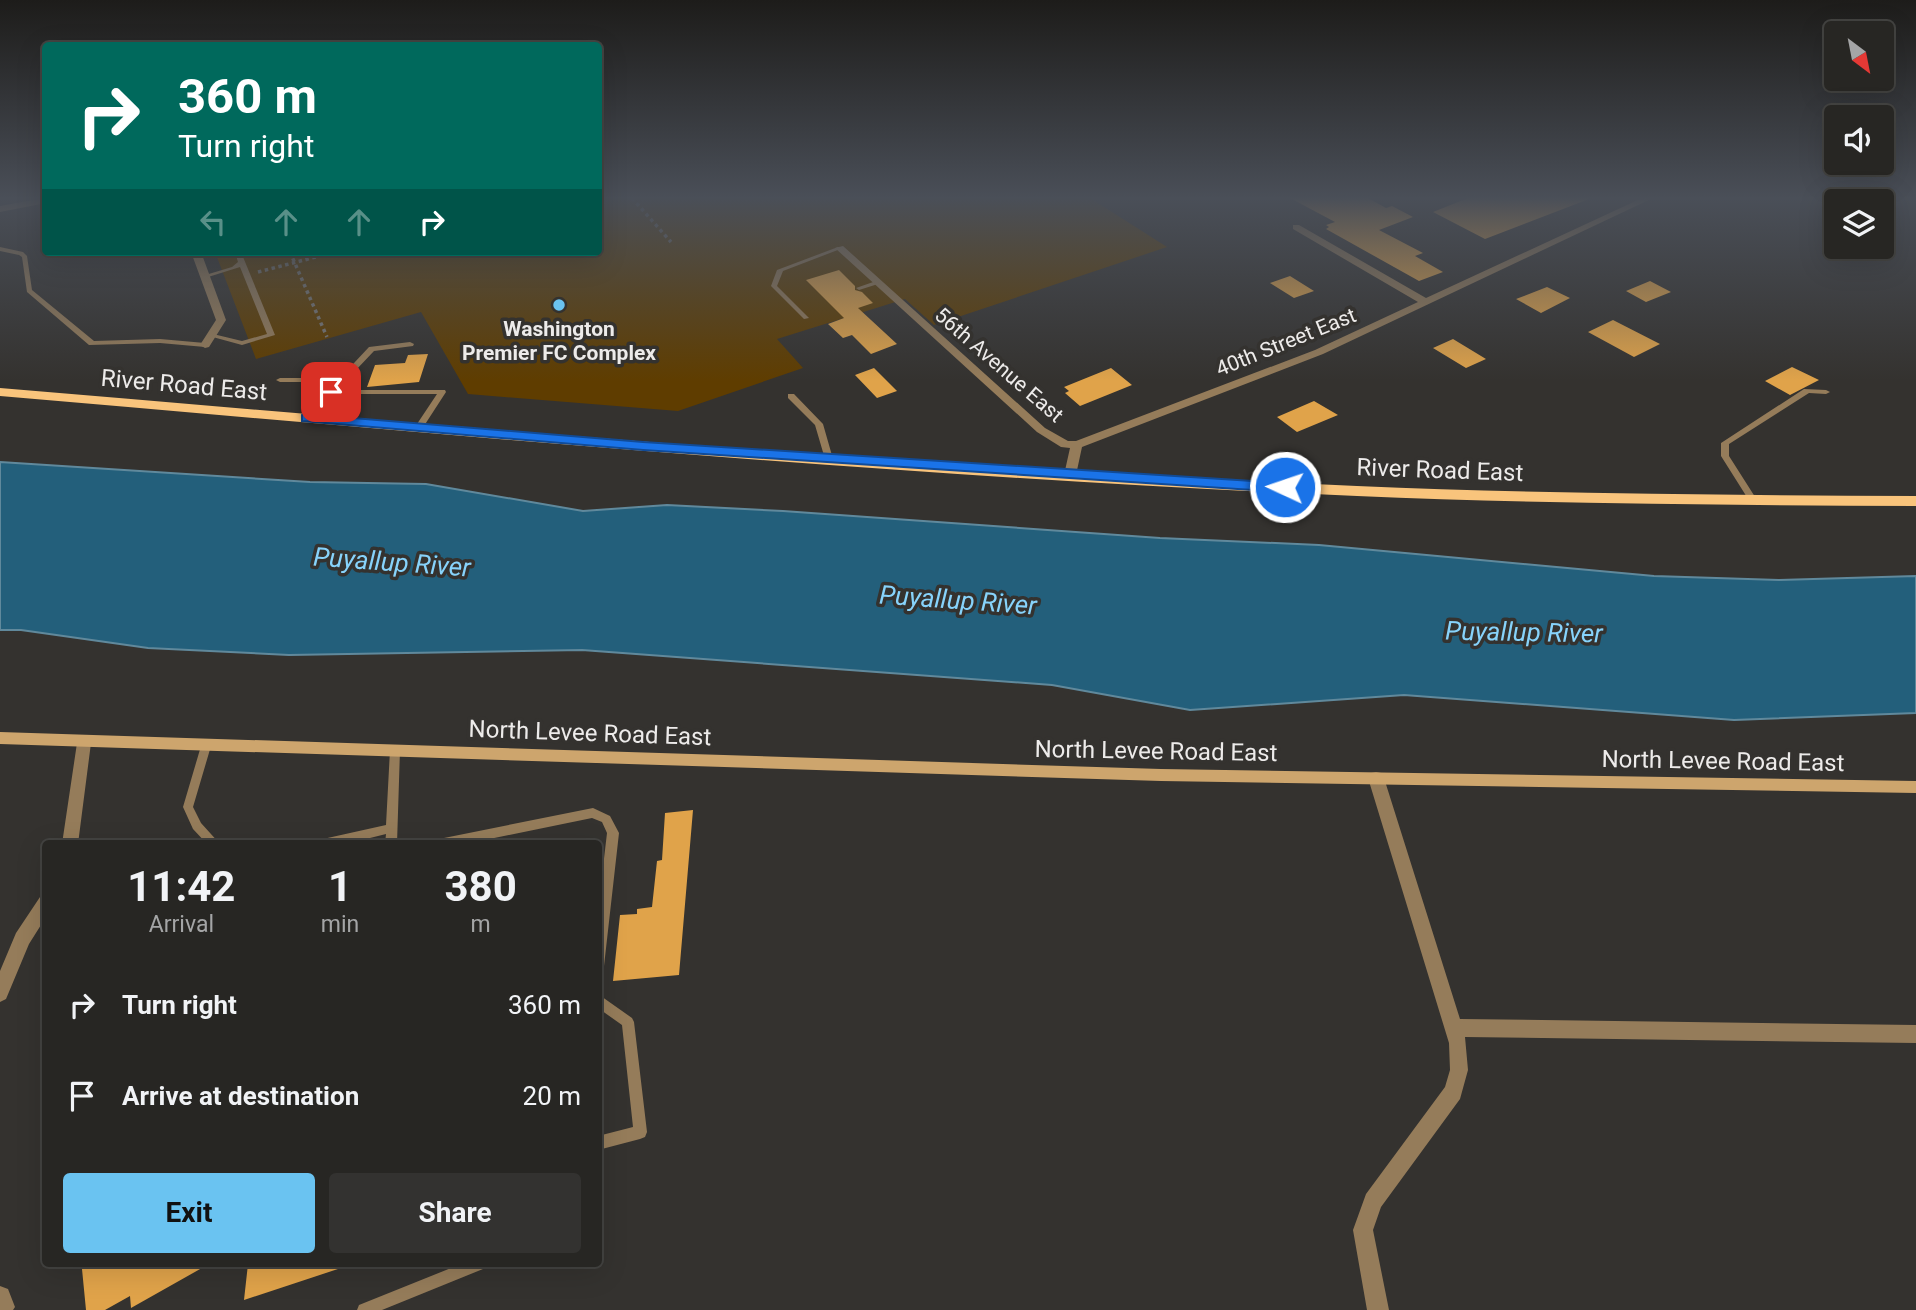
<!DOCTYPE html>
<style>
:root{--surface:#272623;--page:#333230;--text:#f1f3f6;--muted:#a4a5a6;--line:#434341;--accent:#6ac3f1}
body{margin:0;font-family:Roboto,sans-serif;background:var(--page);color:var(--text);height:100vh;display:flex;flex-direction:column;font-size:26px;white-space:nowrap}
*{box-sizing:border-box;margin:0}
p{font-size:23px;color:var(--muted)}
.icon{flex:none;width:38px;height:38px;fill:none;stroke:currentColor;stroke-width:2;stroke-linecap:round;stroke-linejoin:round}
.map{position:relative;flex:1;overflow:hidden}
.side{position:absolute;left:42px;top:840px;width:560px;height:427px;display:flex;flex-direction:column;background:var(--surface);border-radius:7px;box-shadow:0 7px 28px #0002,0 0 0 2px var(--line)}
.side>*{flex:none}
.guide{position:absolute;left:42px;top:42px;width:560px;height:214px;border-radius:7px;box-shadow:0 7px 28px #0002,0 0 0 2px var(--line);background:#00695c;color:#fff;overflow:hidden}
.needle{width:46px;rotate:148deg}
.tools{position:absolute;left:1824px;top:21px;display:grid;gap:14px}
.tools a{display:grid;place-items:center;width:70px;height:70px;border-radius:7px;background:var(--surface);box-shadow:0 7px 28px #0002,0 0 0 2px var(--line);font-size:35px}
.pin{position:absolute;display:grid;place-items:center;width:60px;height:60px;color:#fff;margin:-30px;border-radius:14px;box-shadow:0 4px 10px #0006}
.me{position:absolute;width:77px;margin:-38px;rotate:273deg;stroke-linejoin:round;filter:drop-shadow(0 0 5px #0008)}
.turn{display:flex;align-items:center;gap:24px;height:147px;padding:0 21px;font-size:32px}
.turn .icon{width:91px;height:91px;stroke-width:2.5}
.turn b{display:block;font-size:49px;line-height:60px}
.lanes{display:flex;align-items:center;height:66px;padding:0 21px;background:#0003;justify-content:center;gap:35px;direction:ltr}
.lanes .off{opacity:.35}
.eta{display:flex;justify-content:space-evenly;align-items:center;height:119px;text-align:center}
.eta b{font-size:42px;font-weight:700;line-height:49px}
.cta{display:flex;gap:14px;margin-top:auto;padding:14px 21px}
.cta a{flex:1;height:80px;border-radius:7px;background:var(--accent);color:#111;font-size:28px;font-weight:700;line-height:80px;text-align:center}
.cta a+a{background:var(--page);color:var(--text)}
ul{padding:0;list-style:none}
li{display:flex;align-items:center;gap:21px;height:91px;padding:0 21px}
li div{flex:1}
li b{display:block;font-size:26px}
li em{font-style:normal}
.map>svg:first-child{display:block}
.green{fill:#5f3d00}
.water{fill:#235f7b;stroke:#60899c;stroke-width:2}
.building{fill:#e0a34a}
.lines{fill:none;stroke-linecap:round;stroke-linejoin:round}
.path{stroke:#787674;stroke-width:3.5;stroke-dasharray:3.5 3.5;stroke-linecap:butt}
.lane{fill:#957c5a;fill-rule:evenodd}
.street{fill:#957c5a;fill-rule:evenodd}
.secondary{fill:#cda56d;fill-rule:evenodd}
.primary{fill:#f9c47c;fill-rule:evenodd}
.route{fill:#1a73e8;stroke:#114b97;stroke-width:2}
.poi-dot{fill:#6ac3f1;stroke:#34322f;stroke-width:2.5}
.labels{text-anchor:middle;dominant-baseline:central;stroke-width:7;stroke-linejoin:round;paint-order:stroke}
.far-poi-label{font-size:21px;font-weight:bold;fill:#edebea;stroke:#34322f}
.far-street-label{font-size:21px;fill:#edebea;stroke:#34322f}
.street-label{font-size:24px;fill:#edebea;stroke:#34322f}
.water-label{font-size:26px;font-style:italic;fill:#87d3fb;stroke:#34322f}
</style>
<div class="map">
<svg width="1916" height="1310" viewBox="0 0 1916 1310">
<rect width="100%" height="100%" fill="#34322f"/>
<!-- green -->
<path class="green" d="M599 198H1090L1167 247 934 325 905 299 777 339 803 368 678 411 468 394 421 312 256 359 215 252H598Z"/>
<!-- water -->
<path class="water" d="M0 462 310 482 426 484 583 511 667 505 783 511 1160 538 1319 545 1654 576 1779 580 1916 576V713L1734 720 1404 695 1190 710 1052 685 582 650 289 655 148 648 21 630H0Z"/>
<!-- building -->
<path class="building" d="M1290 198H1368L1386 208 1392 206 1413 217 1379 230 1423 253 1415 256 1443 272 1419 281 1326 229 1329 227 1326 225 1335 222Z
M1468 198H1589V199L1485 239 1433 212Z
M839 270 855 286V290L862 292 873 303 858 308 897 344 871 354 852 335 843 338 828 324 844 318 806 280Z
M1290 276 1314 291 1294 298 1270 283Z
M1650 281 1671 292 1646 302 1626 291Z
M1547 287 1570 298 1541 313 1516 299Z
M1613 320 1660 344 1634 357 1588 332Z
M1453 339 1486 359 1466 368 1433 348Z
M428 354 419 382 367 387 375 365 405 363 408 355Z
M1792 367 1819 380 1790 395 1765 381Z
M874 368 897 391 877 398 855 375Z
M1111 368 1132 385 1080 406 1065 393 1069 391 1064 387Z
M1314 401 1338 415 1297 432 1277 417Z
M693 810 679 975 613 981 620 915 637 914V909L652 907 657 861 662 860 665 813Z
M92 1264H209L131 1308 130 1296 105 1310H86L82 1269Z
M248 1264H343L344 1267 244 1300Z"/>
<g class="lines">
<!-- path -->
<path class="path" d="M632 198 671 242
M290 252 327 337
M258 272 335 252"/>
<!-- lane -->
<path class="lane" d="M0 247 23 252 27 256 32 290 94 341 160 339 205 343 209 345 205 347 160 343 89 345 27 292 22 257 19 255 0 251Z
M838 247 843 248 783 271 777 286 809 318 804 319 771 286 777 270Z
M235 252H241L275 335 242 345 209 336 213 334 242 341 267 334 240 267 205 278 202 276 232 267 238 262Z
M876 281 878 282V284L859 290 856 288Z
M410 342 414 344 413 346 374 351 337 390H445L446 392 422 429H416L415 427 437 394H333L309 420H303V416L336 382H280L276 380 280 378H340L369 347Z
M1804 389 1826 390 1830 392 1826 394 1809 393 1729 444V456L1757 500 1756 502H1750L1721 456V443Z
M788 394H794L823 424 833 459 832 461H826L825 459 815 425 788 398Z
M206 742 210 743 211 746 193 807 201 823 220 844H207L193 829 183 807 201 746 202 743Z
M395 746 399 747 400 750 397 844H385L386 834 346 844H318L319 841 323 839 386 825 390 750 391 747Z
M593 808 610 816 619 833 604 966 602 970 598 972V910L607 833 602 822 592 818 465 844H434L435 841 439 839Z
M598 994 632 1018 634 1022 647 1132 645 1137 640 1139 598 1150V1136L633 1127 622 1025 598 1008Z
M461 1264H485L483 1269 382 1310H357L359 1305Z"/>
<!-- street -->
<path class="street" d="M44 198 46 203 0 212V206Z
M1642 198H1653L1323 354 1082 447 1076 475 1070 479 1064 475 1070 448 1061 447 1037 432 835 248 843 246 1045 428 1068 441H1076L1315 350 1418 302 1293 229V225H1299L1426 298Z
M191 252H201L226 320 209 347 205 348 200 345 216 320Z
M84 737 89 739 91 743 78 844H62L77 743 79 739Z
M1376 772 1381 773 1384 778 1460 1019 1916 1025V1043L1465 1037 1468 1070 1460 1099 1381 1207 1373 1230 1389 1310H1367L1353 1230 1366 1194 1445 1087 1450 1070 1449 1043 1368 778 1371 773Z
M46 895V917L29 944 6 999 0 1002V971L16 933 40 897Z
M0 1286 8 1289 15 1307 13 1310H0Z"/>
<!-- secondary -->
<path class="secondary" d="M0 732 1161 769 1916 781V793L1161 781 0 744Z"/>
<!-- primary -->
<path class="primary" d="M0 388C452 426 904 467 1357 486 1543 494 1730 495 1916 496V506C1730 505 1543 504 1357 496 903 477 452 435 0 396Z"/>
</g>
<!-- sky -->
<linearGradient id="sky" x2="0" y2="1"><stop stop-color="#1d1c1a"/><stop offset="0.52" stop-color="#4a4f58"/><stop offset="1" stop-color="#4a4f58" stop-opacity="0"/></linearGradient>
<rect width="1916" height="381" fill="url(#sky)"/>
<!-- route -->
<path class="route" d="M331 388 338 392 316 415 643 442 1285 483 1292 487 1285 492 643 450 302 421V415Z"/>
<!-- markers -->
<circle class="poi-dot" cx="559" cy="305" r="7"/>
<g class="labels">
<!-- far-poi labels -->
<g class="far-poi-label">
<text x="559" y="329">Washington<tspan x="559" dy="24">Premier FC Complex</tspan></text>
</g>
<!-- far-street labels -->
<g class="far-street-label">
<text transform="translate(1286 342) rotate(-22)">40th Street East</text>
<text transform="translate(999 365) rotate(41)">56th Avenue East</text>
</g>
<!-- street labels -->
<g class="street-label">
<text transform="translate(184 385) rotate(5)">River Road East</text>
<text transform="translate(1440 470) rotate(2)">River Road East</text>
<text transform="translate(590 733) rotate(2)">North Levee Road East</text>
<text transform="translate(1156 751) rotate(1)">North Levee Road East</text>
<text transform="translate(1723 761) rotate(1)">North Levee Road East</text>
</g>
<!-- water labels -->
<g class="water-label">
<text transform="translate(392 562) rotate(4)">Puyallup River</text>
<text transform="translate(958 600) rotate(4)">Puyallup River</text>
<text transform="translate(1524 632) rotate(1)">Puyallup River</text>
</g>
</g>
</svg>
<div class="tools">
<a><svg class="needle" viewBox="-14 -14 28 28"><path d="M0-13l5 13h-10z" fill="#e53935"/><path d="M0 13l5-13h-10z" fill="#a4a5a6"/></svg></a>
<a><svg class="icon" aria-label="sound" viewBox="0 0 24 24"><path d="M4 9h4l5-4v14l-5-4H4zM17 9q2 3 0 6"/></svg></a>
<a><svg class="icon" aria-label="layers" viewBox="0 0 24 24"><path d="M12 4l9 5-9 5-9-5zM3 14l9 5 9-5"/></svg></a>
</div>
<div class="pin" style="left:331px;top:392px;background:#d93025"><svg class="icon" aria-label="arrive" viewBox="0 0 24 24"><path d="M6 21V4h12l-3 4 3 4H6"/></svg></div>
<svg class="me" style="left:1285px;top:487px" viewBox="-20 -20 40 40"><circle r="17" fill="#1a73e8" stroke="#fff" stroke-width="3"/><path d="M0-11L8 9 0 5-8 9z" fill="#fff"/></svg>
<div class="guide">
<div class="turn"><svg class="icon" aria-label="right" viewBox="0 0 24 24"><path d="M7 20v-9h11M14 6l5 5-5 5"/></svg><div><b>360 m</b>Turn right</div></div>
<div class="lanes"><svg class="icon off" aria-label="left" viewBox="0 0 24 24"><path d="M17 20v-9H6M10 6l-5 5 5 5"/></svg><svg class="icon off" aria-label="ahead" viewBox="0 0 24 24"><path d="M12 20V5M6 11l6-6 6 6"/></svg><svg class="icon off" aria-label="ahead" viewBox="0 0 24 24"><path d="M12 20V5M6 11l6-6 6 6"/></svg><svg class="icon" aria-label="right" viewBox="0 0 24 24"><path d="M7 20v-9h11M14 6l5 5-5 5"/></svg></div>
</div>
<section class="side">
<div class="eta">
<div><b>11:42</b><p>Arrival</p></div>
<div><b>1</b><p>min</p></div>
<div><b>380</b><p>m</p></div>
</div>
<ul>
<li><svg class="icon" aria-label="right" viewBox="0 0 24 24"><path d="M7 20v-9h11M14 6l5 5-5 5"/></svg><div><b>Turn right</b></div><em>360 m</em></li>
<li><svg class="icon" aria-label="arrive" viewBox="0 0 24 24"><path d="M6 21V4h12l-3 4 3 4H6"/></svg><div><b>Arrive at destination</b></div><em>20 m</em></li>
</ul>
<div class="cta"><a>Exit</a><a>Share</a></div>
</section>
</div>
